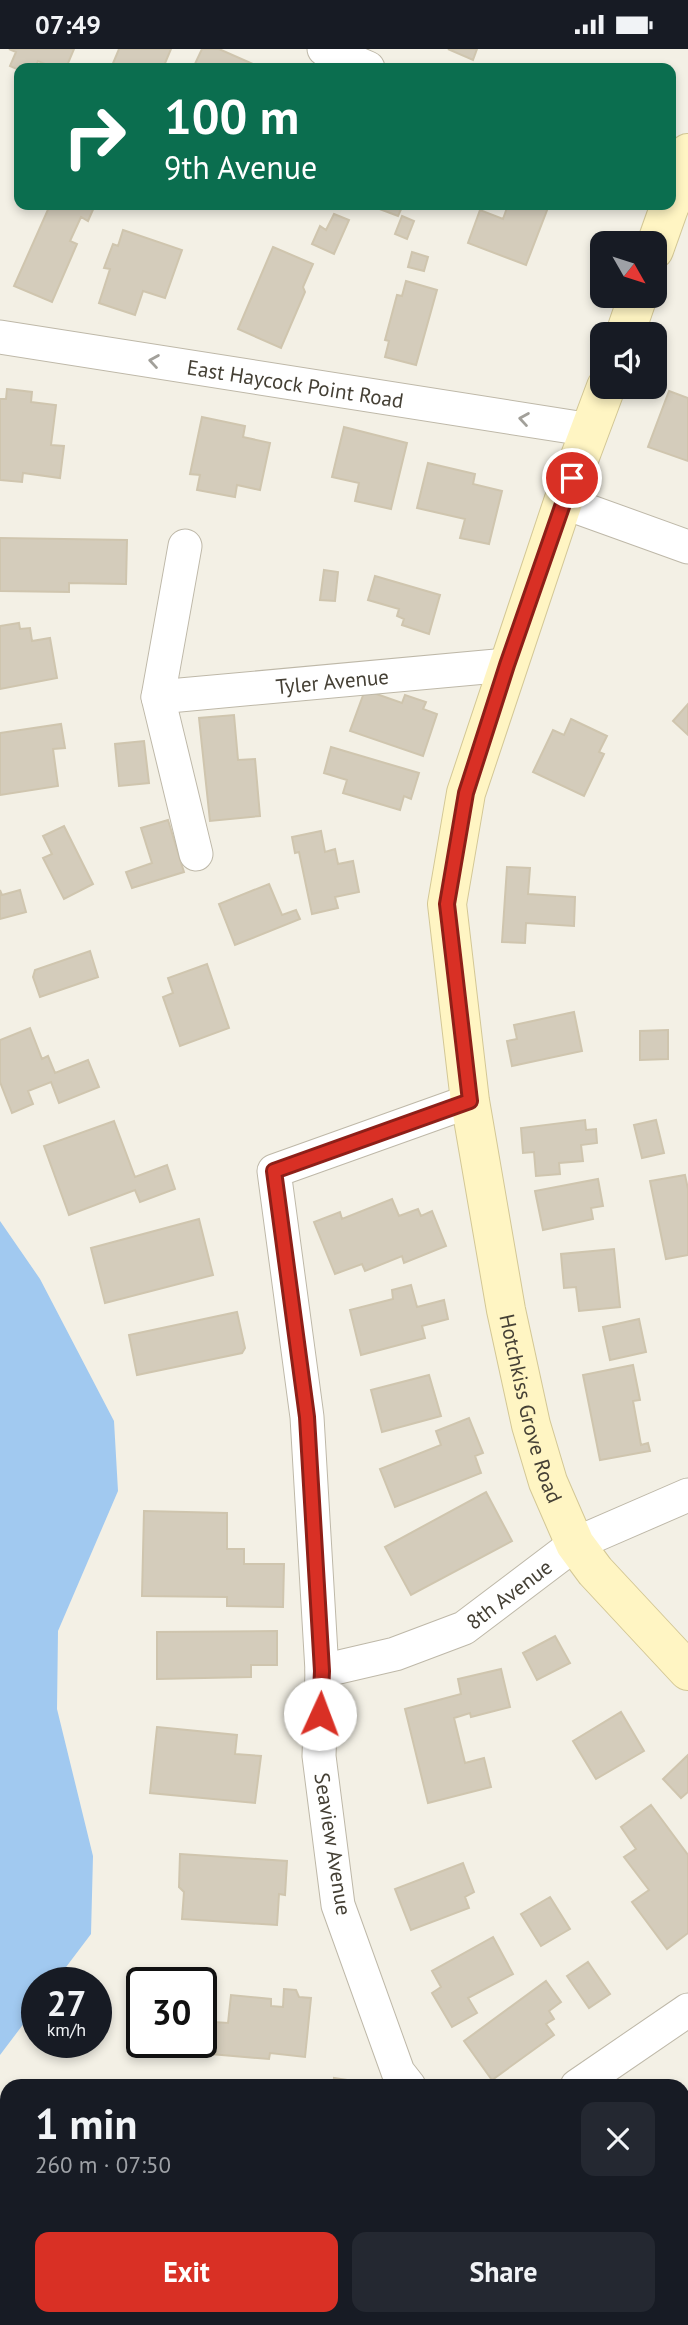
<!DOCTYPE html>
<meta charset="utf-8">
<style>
:root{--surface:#171b24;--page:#242831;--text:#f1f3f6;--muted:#9ea1a6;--accent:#d93025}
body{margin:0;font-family:"PT Sans",sans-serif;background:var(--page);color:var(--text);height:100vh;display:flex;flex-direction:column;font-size:26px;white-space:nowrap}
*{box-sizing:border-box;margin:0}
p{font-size:23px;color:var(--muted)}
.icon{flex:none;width:38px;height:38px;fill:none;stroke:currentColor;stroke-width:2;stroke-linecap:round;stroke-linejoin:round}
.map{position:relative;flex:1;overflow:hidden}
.side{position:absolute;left:0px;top:2030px;width:690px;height:247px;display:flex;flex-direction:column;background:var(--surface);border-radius:21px 21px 0 0;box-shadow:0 4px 10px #0003}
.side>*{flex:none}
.hud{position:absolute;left:14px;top:14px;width:662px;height:147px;border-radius:14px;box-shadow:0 4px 10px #0003;background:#0b6e4f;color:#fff;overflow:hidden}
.needle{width:46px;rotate:129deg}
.tools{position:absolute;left:590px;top:182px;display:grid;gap:14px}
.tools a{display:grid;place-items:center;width:77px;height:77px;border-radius:14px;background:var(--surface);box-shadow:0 4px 10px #0003;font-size:35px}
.speed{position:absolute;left:21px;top:1918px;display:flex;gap:14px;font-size:35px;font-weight:700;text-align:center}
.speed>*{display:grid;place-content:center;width:91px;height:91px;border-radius:50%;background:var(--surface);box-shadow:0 4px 10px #0003;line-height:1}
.speed small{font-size:18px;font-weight:400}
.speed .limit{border:4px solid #111;border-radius:10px;background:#fff;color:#111}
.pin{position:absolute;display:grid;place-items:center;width:60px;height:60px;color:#fff;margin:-30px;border:4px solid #fff;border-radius:50%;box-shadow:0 2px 7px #0007}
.me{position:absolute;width:77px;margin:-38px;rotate:2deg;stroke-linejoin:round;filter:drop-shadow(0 0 5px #0008)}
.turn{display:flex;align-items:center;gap:24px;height:147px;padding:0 35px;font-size:32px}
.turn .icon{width:91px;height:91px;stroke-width:2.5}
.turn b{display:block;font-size:49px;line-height:60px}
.round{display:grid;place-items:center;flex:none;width:74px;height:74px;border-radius:14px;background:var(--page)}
.headline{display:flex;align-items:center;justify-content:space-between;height:119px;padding:0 35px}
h1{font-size:42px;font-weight:700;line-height:52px}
.primary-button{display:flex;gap:14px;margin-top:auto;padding:14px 35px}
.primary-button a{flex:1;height:80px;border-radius:14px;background:var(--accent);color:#fff;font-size:28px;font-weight:700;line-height:80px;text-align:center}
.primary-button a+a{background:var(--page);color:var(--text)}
.status{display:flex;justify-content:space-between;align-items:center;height:49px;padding:0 35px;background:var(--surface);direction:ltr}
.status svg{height:19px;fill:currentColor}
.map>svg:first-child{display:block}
.water{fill:#a1c9f0}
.building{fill:#d4ccbb;stroke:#cfc5ae;stroke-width:2}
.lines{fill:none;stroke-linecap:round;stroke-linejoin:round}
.minor-casing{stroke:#beb8a8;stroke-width:35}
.secondary-casing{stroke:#d3c795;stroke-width:40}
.minor{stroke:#fff;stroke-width:33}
.secondary{stroke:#fff5c3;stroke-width:38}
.oneway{stroke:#a2a09a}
.route-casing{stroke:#8d1f18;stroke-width:18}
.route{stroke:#d93025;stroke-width:12}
.labels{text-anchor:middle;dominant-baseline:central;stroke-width:5;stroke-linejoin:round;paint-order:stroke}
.street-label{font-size:21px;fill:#454035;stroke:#fff}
</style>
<div class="status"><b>07:49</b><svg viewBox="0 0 49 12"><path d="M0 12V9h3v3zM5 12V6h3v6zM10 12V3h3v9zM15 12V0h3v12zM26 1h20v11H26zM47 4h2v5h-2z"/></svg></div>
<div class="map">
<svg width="688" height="2276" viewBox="0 0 688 2276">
<rect width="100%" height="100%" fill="#f3f0e5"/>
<!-- water -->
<path class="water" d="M0 1172 40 1230 114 1372 118 1442 58 1582 57 1660 93 1807 91 1885 54 1934H37V1957L0 2006Z"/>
<!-- building -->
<path class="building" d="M9 0H74L66 19H54L38 12 35 19 19 21 10 17 16 3Z
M119 0H171L163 19H111Z
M202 0H219L253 15 251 19H193Z
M448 0H477L473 11Z
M50 156H95L88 172 81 168 70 192 77 195 52 253 14 237Z
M369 156H403L398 167Z
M508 156H549L526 216 468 194 480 161 503 170Z
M334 165 349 171 334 205 312 195 320 177 326 181Z
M402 167 414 172 407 190 395 185Z
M123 181 182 201 165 249 143 242 135 266 99 254 110 220 104 219 113 195 118 197Z
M273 198 313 215 303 238 305 243 281 299 238 280Z
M412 203 428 208 424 222 408 218Z
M406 232 437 241 416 316 385 308 389 292 385 291 397 246 402 247Z
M7 340 32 343 31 353 56 356 51 396 64 397 60 429 23 424 22 433 0 431V350H6Z
M669 342 688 349V412L648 398Z
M202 368 245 377 243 388 270 394 260 441 237 436 235 448 197 441 200 426 190 425Z
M344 378 407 394 391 460 355 452 359 434 332 428Z
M428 414 475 425 473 435 502 442 489 495 460 489 465 470 417 459Z
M0 489 127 491 126 535 69 534V543L0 542Z
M324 521 338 523 335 552 320 551Z
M375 527 440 546 429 585 402 576 404 570 397 567 399 560 368 551Z
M19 574 20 580 30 579 32 592 50 589 57 629 0 640V577Z
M365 641 402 654 405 646 426 653 423 660 437 665 423 707 350 682Z
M688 655V686L673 672Z
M234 666 238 711 255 710 260 767 210 772 199 669Z
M571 670 607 687 599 703 604 705 584 747 533 723 553 681 564 686Z
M61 675 65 699 53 700 58 737 0 746V684Z
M144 692 149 734 119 737 115 695Z
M331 698 419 724 411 750 404 747 400 761 343 744 347 731 324 724Z
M168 771 184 823 132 839 126 823 152 814 141 779Z
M64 777 93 835 64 850 43 809 52 805 43 787Z
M321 782 325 803 335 800 338 815 353 812 359 843 335 848 338 859 312 865 299 803 295 804 292 788Z
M507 818 530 819 528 845 575 848 574 877 526 874 525 894 502 893Z
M269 835 282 866 296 861 300 870 235 896 219 855Z
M0 841 2 846 20 841 26 863 0 870Z
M90 902 98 928 40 948 33 928 35 921Z
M207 915 229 979 180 997 163 948 173 944 168 929Z
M574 963 582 1002 512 1017 507 992 517 990 514 976Z
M30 979 42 1010 48 1007 55 1024 88 1011 99 1038 59 1054 51 1033 28 1042 33 1055 12 1064 0 1033V991Z
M668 981V1010L640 1011V982Z
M585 1071 586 1081 596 1080 597 1094 581 1096 583 1112 559 1114 560 1125 536 1127 534 1103 523 1104 521 1079Z
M656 1071 664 1104 642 1109 634 1076Z
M114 1072 135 1128 167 1116 175 1140 140 1153 135 1141 69 1166 44 1097Z
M685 1126 688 1140V1206L666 1210 650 1132Z
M598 1130 603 1157 591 1159 593 1170 543 1181 535 1142Z
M392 1150 399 1167 418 1160 421 1167 432 1162 446 1197 404 1214 402 1207 365 1222 362 1215 335 1225 314 1173 340 1163 342 1170Z
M199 1170 213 1226 105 1254 91 1199Z
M614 1200 620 1258 579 1262 576 1238 564 1239 561 1205Z
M411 1236 417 1258 444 1251 448 1270 422 1277 425 1289 361 1306 350 1261 393 1250 392 1241Z
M237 1263 245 1299 242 1304 137 1326 129 1286Z
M639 1270 646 1303 610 1311 603 1278Z
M633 1316 640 1351 633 1352 641 1396 648 1394 650 1402 600 1411 583 1326Z
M429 1326 441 1367 382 1383 371 1341Z
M469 1369 483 1404 475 1407 481 1424 395 1458 380 1420 441 1396 436 1382Z
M486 1443 512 1492 411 1546 385 1498Z
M144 1462 227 1464V1500H244V1515H284L283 1558 227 1557V1548L142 1547Z
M277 1582V1616H251V1628L157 1630V1583Z
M555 1587 570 1614 537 1631 523 1604Z
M501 1620 510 1658 471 1668 470 1664 454 1669 465 1714 484 1709 491 1738 428 1754 405 1660 461 1645 458 1630Z
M621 1663 644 1702 596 1730 573 1692Z
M157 1678 237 1686 235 1705 261 1707 255 1754 150 1744Z
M688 1706V1743L681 1749 663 1730Z
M651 1756 688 1806V1884L667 1900 632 1853 649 1841 624 1808 636 1800 621 1778Z
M180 1805 287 1812 285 1846 279 1845 277 1876 182 1870 184 1843 179 1838Z
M463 1814 474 1843 465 1848 469 1859 411 1881 395 1840Z
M550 1848 570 1880 541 1897 521 1865Z
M493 1888 513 1925 468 1949 477 1964 452 1978 432 1944 441 1938 432 1922Z
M588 1913 610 1945 589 1959 567 1927Z
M546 1932 561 1953 549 1962 554 1970 546 1975 554 1986 492 2031 464 1992Z
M284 1940 296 1941 299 1948 311 1949 305 2008 270 2004 269 2010 211 2005 214 1973 228 1974 231 1946 271 1950V1957L283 1958Z
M334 2029 368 2034V2037H333Z
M688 2089V2156L682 2161V2093Z
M485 2270H553L544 2276H476Z"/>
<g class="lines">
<defs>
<g id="minor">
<path d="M324 0 368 19"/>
<path id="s1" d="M0 288 591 381"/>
<path d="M563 453 688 498"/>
<path d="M185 497 158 648 196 805"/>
<path id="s2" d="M158 648 507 616"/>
<path id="s3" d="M322 1622 395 1605 464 1579 575 1495 688 1446"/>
<path d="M409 2037 398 2023 338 1856 319 1707 322 1622 307 1368 274 1122 470 1052"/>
<path d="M577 2037 688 1961"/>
<path d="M646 2270 651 2276"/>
</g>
<g id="secondary">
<path d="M670 156 688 104"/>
<path d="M654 201 670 156"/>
<path d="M625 285 638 247"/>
<path id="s4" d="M606 338 563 453 466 744 447 855 470 1052 506 1261 531 1376 548 1433 575 1495 595 1522 688 1622"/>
</g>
</defs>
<!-- minor casing -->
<use href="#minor" class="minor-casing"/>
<!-- secondary casing -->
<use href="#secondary" class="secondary-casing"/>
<!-- minor -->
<use href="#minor" class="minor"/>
<!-- secondary -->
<use href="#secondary" class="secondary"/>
</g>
<!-- one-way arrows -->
<defs><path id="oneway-chevron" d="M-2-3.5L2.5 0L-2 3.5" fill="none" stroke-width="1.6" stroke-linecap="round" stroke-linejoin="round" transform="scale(1.75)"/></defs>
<g class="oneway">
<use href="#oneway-chevron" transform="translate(154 312) rotate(-171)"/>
<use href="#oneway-chevron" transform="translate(524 370) rotate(-171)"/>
</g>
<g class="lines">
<defs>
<path id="route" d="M320 1665 322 1622 307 1368 274 1122 470 1052 447 855 466 744 507 616 572 429"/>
</defs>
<!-- route casing -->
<use href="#route" class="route-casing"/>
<!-- route -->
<use href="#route" class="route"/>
</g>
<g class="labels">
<!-- street labels -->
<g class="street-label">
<text stroke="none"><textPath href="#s1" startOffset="299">East Haycock Point Road</textPath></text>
<text stroke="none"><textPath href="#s2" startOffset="175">Tyler Avenue</textPath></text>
<text stroke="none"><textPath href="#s4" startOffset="1054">Hotchkiss Grove Road</textPath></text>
<text stroke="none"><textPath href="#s3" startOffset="205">8th Avenue</textPath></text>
<text transform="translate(333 1795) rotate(81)">Seaview Avenue</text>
</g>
</g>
</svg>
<div class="tools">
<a><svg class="needle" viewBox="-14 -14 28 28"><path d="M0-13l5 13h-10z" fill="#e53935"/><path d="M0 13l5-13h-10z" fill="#9ea1a6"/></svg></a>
<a><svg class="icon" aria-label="sound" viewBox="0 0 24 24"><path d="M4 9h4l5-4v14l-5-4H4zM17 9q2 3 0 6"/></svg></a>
</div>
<div class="speed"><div>27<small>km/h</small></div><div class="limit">30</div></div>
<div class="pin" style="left:572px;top:429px;background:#d93025"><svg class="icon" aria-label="arrive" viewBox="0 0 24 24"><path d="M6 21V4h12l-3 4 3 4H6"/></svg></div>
<svg class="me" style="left:320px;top:1665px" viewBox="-20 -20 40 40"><circle r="19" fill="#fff"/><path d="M0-13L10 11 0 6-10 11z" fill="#d93025"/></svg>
<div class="hud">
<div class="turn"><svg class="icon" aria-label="right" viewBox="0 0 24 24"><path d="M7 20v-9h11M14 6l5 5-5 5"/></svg><div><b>100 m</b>9th Avenue</div></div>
</div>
<section class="side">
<div class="headline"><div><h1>1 min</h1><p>260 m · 07:50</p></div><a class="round"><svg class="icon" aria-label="close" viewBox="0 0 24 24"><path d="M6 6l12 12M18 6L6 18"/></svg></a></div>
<div class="primary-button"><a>Exit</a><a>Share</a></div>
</section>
</div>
